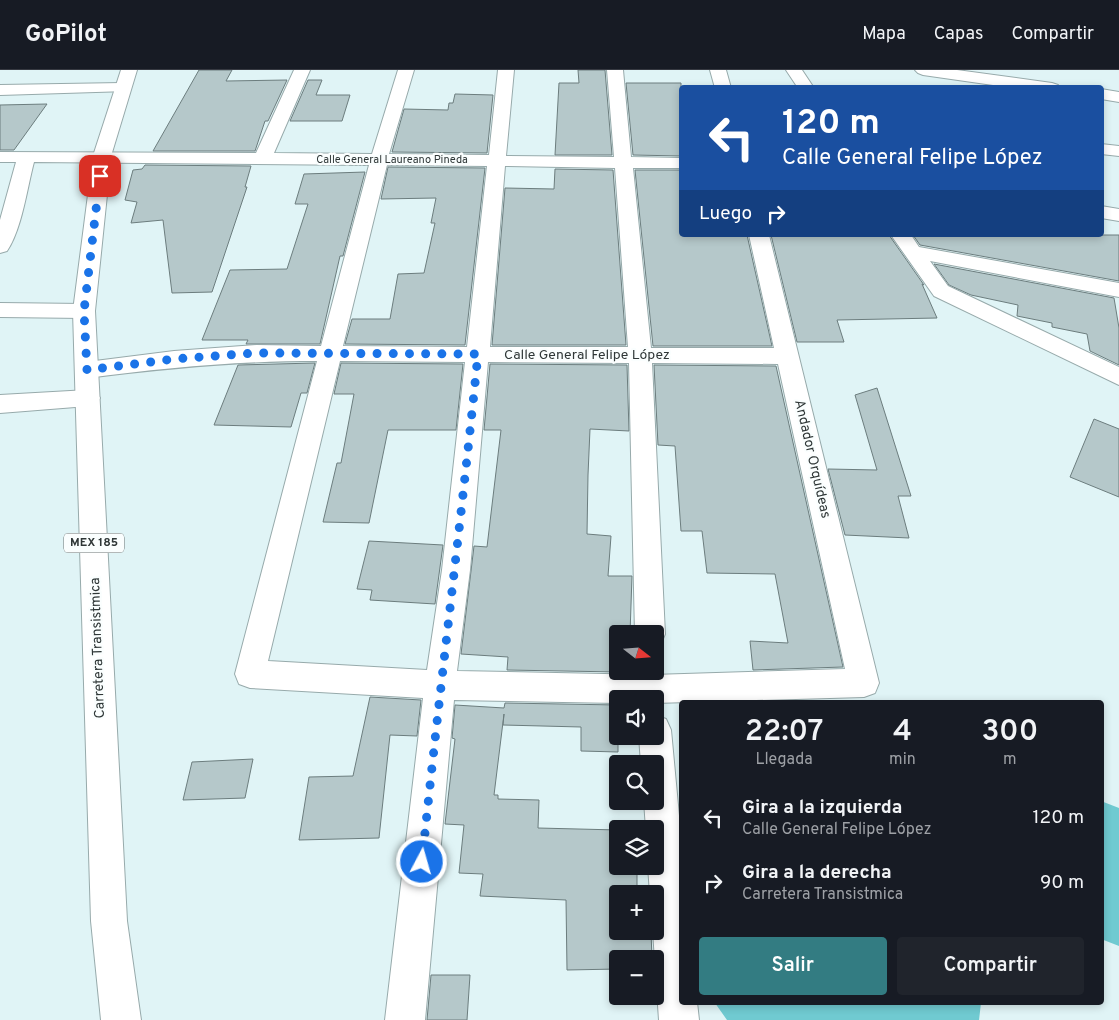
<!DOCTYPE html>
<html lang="es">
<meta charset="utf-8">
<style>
:root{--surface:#171b24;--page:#20242c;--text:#f1f3f6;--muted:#9ea1a6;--line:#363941;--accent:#337c82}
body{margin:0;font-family:Overpass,sans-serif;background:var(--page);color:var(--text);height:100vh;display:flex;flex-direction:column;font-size:19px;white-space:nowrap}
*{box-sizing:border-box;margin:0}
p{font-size:16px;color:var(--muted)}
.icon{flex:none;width:28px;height:28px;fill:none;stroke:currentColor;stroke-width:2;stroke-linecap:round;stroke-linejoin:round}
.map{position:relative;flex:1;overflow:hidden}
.drawer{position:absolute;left:679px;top:630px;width:425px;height:305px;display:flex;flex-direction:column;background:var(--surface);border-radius:5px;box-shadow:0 2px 8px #0003}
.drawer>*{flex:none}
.banner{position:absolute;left:679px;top:15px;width:425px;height:152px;border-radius:5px;box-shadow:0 2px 8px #0003;background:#1a4fa0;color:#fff;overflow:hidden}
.needle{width:32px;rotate:107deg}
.fabs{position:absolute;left:609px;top:555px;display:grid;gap:10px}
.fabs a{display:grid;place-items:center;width:55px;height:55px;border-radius:5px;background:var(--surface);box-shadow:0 2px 8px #0003;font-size:25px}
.pin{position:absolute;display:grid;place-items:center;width:42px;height:42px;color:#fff;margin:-21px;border-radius:10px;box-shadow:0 2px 8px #0006}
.me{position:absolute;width:55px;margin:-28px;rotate:6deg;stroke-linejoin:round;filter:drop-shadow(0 0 4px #0008)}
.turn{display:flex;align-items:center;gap:18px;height:105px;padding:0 20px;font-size:22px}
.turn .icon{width:65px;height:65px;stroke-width:2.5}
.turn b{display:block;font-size:35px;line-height:42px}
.then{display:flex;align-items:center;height:48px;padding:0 20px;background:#0003;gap:10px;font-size:19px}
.eta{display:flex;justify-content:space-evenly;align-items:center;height:85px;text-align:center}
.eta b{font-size:30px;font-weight:600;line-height:35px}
.primary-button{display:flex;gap:10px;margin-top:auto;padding:10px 20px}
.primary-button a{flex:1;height:58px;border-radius:5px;background:var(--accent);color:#fff;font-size:20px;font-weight:600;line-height:58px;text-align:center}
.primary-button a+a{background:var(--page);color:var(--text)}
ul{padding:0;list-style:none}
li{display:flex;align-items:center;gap:15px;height:65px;padding:0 20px}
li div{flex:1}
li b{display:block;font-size:19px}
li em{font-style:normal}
header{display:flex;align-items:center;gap:30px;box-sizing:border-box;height:70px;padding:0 25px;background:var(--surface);border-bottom:1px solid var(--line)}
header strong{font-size:24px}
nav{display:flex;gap:28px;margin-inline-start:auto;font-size:18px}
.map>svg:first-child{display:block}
.forest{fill:#70cad1}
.building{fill:#b5c8ca;stroke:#6c7d7e}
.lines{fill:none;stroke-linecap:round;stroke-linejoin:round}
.minor-casing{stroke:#97aaab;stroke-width:2}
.major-casing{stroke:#97aaab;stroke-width:2}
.minor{fill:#fff;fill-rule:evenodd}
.major{fill:#fff;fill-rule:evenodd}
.route{stroke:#1a73e8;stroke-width:9;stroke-dasharray:0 16.2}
.labels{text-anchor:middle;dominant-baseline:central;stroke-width:4.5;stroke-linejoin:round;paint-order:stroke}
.far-street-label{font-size:11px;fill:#2f3737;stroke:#fafefe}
.shield{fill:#fafefe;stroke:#6c7373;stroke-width:1}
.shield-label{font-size:12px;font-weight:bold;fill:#2f3737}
.street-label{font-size:14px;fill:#2f3737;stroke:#fafefe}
</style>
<header>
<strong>GoPilot</strong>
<nav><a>Mapa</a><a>Capas</a><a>Compartir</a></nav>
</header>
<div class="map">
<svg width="1119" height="950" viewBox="0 0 1119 950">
<rect width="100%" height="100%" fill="#e0f4f6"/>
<!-- forest -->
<path class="forest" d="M1101 731 1119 738V876L1101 869Z
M715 933H981L979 950H727Z"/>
<!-- building -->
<path class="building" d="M199 0H232L226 11 287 10 268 51H265L255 81H153Z
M578 0H605L612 85H555L559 13H579Z
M308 10H322L316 25H350L342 51H290Z
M626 13H681V86L633 85Z
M455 24 493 25 487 83 392 82 404 39 448 40 449 33H453Z
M47 34 14 80H0V35Z
M145 95 251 96 245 117H247L212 222 172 223 163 150 131 153 137 132 125 130 133 100 142 99Z
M388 97 485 98 465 275 345 274 352 249H390L398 204 424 203 435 153H431L436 128 381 129Z
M555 99 613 100 626 275H492L505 118 554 119Z
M635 100H681V165H747L772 276H653Z
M365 102 343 186H340L320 274H246L248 270H202L230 200 287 199 308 134H295L304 104Z
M771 165H889L924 215 922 214 937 248 837 250 844 272H797Z
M913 165H1119V211L920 175Z
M934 194 1114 228 1119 258V295L1090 281 1087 264 1052 257V253L1017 246 1018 235 971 225 949 215Z
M315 293 307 323H301L291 357 214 355 238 295Z
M341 293 463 294 456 360H388L369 453 323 452 337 393H341L354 324H334Z
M490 294 627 295 629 361 590 359 588 405 587 464 611 466 608 506H632L630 564H618V602L507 600 508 587 461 584 474 476 487 477 501 360H484Z
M654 295 776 296 843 597 753 600 750 571 788 573 775 504 707 503 702 461H681L675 376 658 375Z
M877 318 911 426H898L909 468 845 465 828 399 877 400 855 325Z
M1094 349 1119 359V427L1070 407Z
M369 471 443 475 435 534 370 530 372 520 357 519Z
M370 627 421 630 417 666 390 665 379 768 299 770 309 707 353 706Z
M505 633 618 635V682L581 681V657L503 655 504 644 494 725H498V729L539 730 538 758 618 760V796H637V824H618V861H651L652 889H618V899L567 900 566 830 480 826 483 804 459 803 464 755 445 754 455 669 452 668 455 635 504 638Z
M253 689 245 728 183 730 192 692Z
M431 905H470L467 950H427Z"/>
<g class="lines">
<defs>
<path id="minor" d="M294 0H310L274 83 372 84 398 0H414L389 84 489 85 498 0H514L506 86 614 87 607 0H623L631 87 681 88V98H633L651 278H774L749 165H769L879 613 875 623 864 627 655 633V629H618V633L454 630 425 950H385L423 628 250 618 239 614 235 604 317 291C238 291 165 298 87 308L79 306 75 300 79 294 87 292 174 281 256 275 321 276 369 95 34 92C27 118 22 159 7 181L0 183V150L16 92H0V82L256 83ZM387 95 487 96 467 277 343 276ZM505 96 615 98 628 277H490ZM340 291 465 292 442 500 427 600 268 591ZM488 292 629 293 635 564H655V575L661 573 665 564 652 293 778 294 845 599 652 605 457 601 470 500Z
M710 0H726L731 18H715Z
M786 0H802L814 18H798Z
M915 0H957L1052 13 1058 15 1060 18H1014L923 5 918 3Z
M122 13 128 15 130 18 128 21 0 25V15Z
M1101 19 1119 22V32L1101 29Z
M1101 74 1119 76V86L1101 84Z
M1101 136 1119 139V151L1101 148Z
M891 165H911L919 177 1119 213V227L930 191 948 216 1119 297V315L934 226Z
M0 233 84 234 92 236 95 241 92 246 84 248 0 247Z
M88 320 96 322 100 328 96 334 88 336 0 343V325Z
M655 645 666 649 671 660 681 767V932H697L699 950H659L653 861H655V824H650L648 796H655V759H646L644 731H655V694H641L639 666H655Z"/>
<path id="major" d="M121 0H137L111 86 95 241 127 851 141 950H101L91 851 73 241 93 86Z"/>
</defs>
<!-- minor casing -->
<use href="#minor" class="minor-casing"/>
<!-- major casing -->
<use href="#major" class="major-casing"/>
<!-- minor -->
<use href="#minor" class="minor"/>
<!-- major -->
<use href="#major" class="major"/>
</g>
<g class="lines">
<!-- route -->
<path class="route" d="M100 106 84 241 87 300 174 289 256 283 478 284C461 454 439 623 422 792"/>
</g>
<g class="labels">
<!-- far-street labels -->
<g class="far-street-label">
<text x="392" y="90">Calle General Laureano Pineda</text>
</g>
<!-- shield labels -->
<rect class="shield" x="64" y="463.5" width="60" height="19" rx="4"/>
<g class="shield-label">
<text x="94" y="473">MEX 185</text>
</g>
<!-- street labels -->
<g class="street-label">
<text x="587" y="285">Calle General Felipe López</text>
<text transform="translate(812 389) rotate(77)">Andador Orquídeas</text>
<text transform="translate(98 578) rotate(-92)">Carretera Transistmica</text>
</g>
</g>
</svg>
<div class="fabs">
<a><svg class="needle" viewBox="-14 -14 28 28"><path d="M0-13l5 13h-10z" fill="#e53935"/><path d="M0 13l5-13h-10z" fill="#9ea1a6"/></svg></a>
<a><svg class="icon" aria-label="sound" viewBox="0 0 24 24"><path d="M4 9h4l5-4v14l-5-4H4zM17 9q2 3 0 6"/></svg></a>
<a><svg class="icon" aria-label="search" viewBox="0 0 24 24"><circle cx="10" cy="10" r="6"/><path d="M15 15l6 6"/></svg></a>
<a><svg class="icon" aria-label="layers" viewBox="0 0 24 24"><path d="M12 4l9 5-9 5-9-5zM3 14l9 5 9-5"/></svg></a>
<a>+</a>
<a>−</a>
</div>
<div class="pin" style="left:100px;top:106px;background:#d93025"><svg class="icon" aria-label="arrive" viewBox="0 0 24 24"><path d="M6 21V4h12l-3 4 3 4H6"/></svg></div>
<svg class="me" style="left:422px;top:792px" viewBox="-20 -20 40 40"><circle r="17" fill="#1a73e8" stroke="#fff" stroke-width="3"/><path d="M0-11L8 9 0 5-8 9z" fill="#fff"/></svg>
<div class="banner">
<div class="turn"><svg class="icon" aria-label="left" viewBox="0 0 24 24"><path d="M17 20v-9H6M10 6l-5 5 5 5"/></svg><div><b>120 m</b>Calle General Felipe López</div></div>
<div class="then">Luego<svg class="icon" aria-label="right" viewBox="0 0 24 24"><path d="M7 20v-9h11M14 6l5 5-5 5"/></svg></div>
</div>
<section class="drawer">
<div class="eta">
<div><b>22:07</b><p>Llegada</p></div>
<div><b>4</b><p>min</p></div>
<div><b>300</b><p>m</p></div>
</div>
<ul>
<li><svg class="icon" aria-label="left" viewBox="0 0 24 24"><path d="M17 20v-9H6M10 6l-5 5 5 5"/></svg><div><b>Gira a la izquierda</b><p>Calle General Felipe López</p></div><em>120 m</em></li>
<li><svg class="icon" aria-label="right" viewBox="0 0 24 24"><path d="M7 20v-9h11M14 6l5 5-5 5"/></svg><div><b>Gira a la derecha</b><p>Carretera Transistmica</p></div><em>90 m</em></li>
</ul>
<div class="primary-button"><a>Salir</a><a>Compartir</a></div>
</section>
</div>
